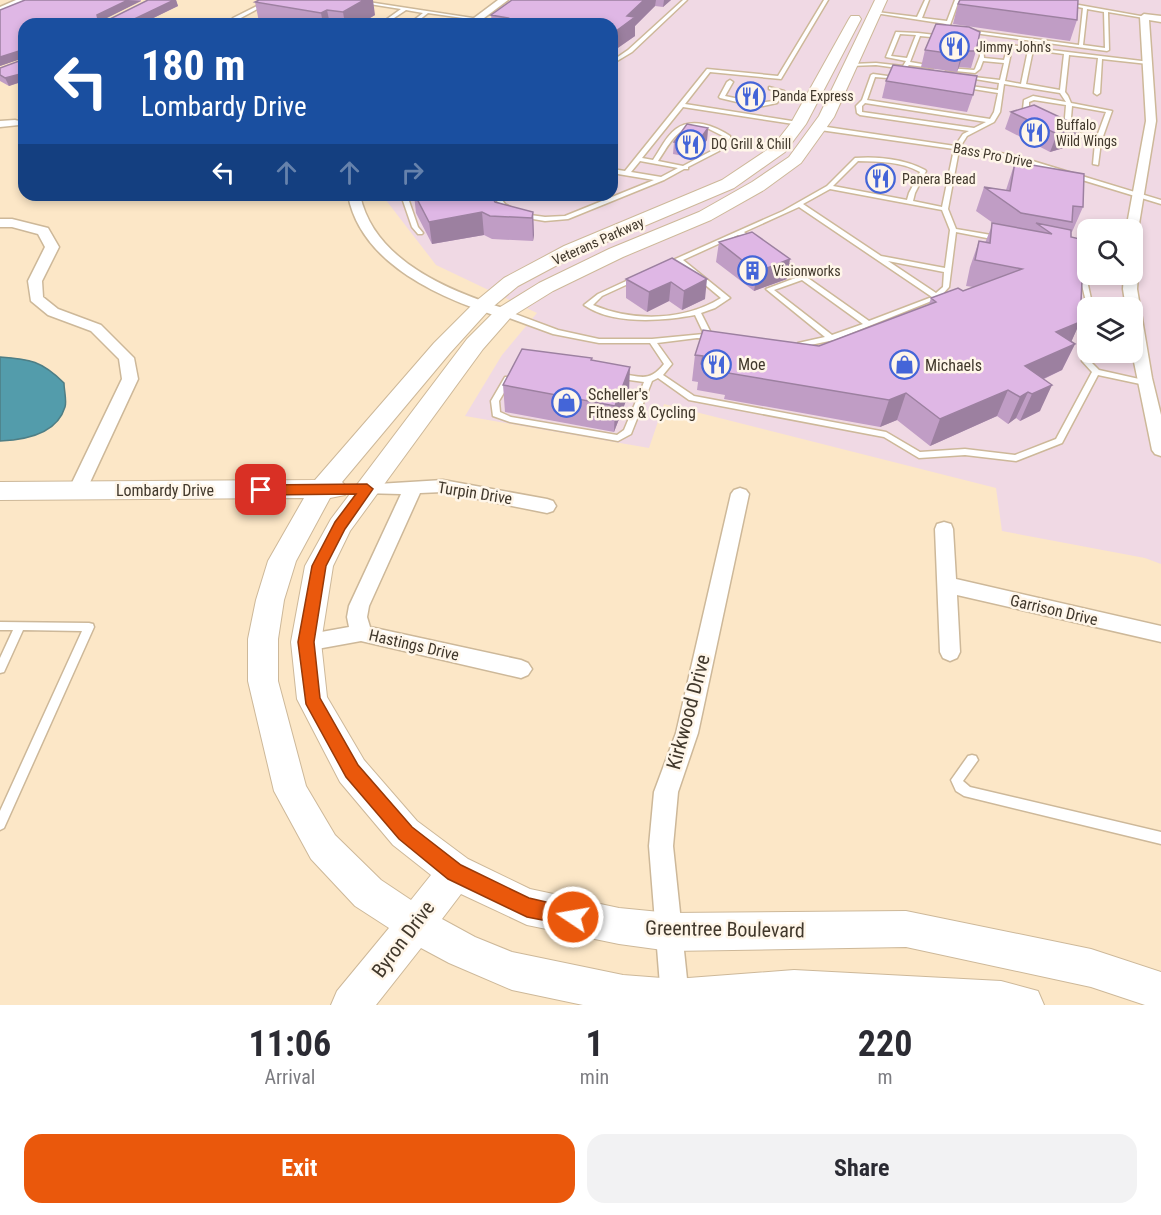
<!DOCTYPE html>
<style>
:root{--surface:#fff;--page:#f2f2f3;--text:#2b2b33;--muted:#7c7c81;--accent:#ea580c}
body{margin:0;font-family:"Roboto Condensed",sans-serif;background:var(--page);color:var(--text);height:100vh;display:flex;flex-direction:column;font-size:22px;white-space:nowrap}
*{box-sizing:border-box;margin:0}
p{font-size:20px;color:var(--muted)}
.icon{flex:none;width:33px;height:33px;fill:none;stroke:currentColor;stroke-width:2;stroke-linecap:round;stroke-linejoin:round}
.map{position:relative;height:1005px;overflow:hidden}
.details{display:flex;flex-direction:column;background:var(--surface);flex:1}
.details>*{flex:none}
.banner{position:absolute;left:18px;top:18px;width:600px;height:183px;border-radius:18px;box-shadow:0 3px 9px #0003;background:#1a4fa0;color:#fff;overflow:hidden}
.controls{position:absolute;left:1077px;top:219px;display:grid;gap:12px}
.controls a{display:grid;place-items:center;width:66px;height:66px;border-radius:12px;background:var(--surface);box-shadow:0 3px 9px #0003;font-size:30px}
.pin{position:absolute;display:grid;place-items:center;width:51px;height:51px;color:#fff;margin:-26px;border-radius:12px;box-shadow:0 3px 9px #0006}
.me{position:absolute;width:66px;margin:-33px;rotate:282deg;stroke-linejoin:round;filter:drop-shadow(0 0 4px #0008)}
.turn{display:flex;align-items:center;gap:21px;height:126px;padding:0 24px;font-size:27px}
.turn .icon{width:78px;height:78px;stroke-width:2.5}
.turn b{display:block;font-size:42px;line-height:51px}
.lanes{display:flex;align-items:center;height:57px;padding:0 24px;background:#0003;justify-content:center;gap:30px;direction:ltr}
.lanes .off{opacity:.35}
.eta{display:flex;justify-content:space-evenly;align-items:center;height:102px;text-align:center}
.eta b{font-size:36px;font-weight:700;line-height:42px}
.button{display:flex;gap:12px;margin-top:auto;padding:12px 24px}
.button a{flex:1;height:69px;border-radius:18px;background:var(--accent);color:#fff;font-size:24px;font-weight:700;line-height:69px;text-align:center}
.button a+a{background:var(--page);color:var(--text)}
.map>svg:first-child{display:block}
.commercial{fill:#f0d9e4;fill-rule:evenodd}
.water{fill:#539cab;stroke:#4e7e85;stroke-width:1.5}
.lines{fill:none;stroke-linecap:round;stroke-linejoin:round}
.lane-casing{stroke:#cdb899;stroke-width:3}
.street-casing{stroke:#cdb899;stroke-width:3}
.secondary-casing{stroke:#cdb899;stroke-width:2}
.lane{fill:#fff;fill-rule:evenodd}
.street{fill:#fff;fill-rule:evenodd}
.secondary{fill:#fff;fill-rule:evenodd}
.wall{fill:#c09dc5}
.shaded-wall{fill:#9c80a0}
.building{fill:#dfb7e5;stroke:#9c80a0;stroke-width:1.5}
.route{fill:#ea580c;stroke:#983908;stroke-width:1.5}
.labels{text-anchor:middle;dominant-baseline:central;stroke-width:5;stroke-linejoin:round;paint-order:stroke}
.far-poi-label{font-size:14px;fill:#41382c;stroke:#fff6e9;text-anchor:start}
.far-street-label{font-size:14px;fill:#41382c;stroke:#fff6e9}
.poi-label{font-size:16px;fill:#41382c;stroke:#fff6e9;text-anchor:start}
.street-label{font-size:16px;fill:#41382c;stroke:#fff6e9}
.near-street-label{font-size:20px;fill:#41382c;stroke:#fff6e9}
</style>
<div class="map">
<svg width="1161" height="1005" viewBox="0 0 1161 1005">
<rect width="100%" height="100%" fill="#fce7c7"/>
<!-- commercial -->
<path class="commercial" d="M521 0H1161V564L1145 558 1002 531 996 488 664 404 649 448 465 416 502 355 537 313 436 265 382 195H612V24H491ZM1088 230H1132V274H1088ZM1088 308H1132V352H1088Z"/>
<!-- water -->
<path class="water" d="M0 357C30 359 42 361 64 383 64 390 67 401 65 407 57 434 24 440 0 441Z"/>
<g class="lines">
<defs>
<path id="lane" d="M269 0H274L237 20 234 24H230L233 18Z
M344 0H355L479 19 477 20 428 13 414 24H409L423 13 406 10 385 24H380L401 9Z
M683 0H687L632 52 612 64V61L628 50Z
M824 0H828L781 79 710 72 685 104 798 122 801 124 800 125 683 107 642 158 653 160C660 150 666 136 676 129 692 117 715 126 730 136V138L719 151 688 167V169H684L664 180 568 219 545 221 521 217 520 216 523 214 545 217 565 216 654 180 612 173V169L625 171 707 69 778 76ZM690 127 709 129 725 137 715 149 683 166 658 161C667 148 674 132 690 127ZM640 161 678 168 661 177 631 172Z
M925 0H929L922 18 947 21 955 0H959L950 25 953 28 1079 45 1083 8 1042 0H1051L1146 17 1144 18 1108 12 1109 50 1107 51 952 30 946 26V24L875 13 877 12 917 17ZM1087 9 1104 12 1105 48 1083 45Z
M896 32 918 33 944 36 942 38 920 36 910 62 933 66V68L909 65 905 69 876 65 850 66V65L852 64 876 63 903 66 906 61 886 57ZM900 34 916 35 907 58 891 56Z
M965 39 983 45 984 58 1004 60 1008 46 1010 45 1150 62V63L1148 64 1102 59 1100 93 1097 95 1094 93 1098 58 1069 55 1065 92 1068 96 1071 103 1112 111 1101 142 1098 165 1093 164 1095 143 1064 130 1066 105 1034 100 1029 102V108L1037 114 1038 115 1035 117 1023 109 1024 100 1033 96 1066 102 1060 93 1004 84 1000 112 994 122 967 136 960 147 1013 155 1161 200V204L1010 158 959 150 948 209 956 229 997 236 1000 238 997 240 956 232 949 287 939 298 834 340 801 347H798V343L825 337 766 289 798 277 777 261V259H781L869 321 932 297 799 207 744 232 755 241V243H751L738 235 683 260 730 298 715 308 701 313 712 335 716 337 715 339 697 338 657 343 672 364 663 375 694 396 886 432 920 452 965 449 1015 455 1056 439 1092 372 1082 361 1085 336H1088V352H1091L1090 361 1099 370 1148 381 1149 383 1148 385H1145L1098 375 1062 443 1016 461 965 455 919 458 884 437 689 400 658 378 652 381 631 434 618 441 510 422 493 416 491 401 505 377H508L512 379 499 401 500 412 511 417 617 435 624 430 644 382 615 378 614 376 615 374C637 373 647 386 664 364L650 343H599L553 334 501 315V311H507L558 330 599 339H652L704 334 695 315C663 321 612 325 584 305L598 294 637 276 640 278 639 279 602 296 593 305C633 322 684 321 721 298L678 262 668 266H664V264L783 211 827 186 855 158C877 156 905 159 925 170L926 171 915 193 913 201 942 207 954 149 820 130 817 128 820 126 955 146 963 134 969 131 860 115 857 113 856 106 862 100 871 75 873 74 902 78 900 79 875 77 867 100 990 119 994 112 998 93 961 87 964 85 998 90 999 83 963 77 965 76 1000 80 1004 63 983 61 980 69 975 73 946 70V68H948L974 70 975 69 980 56 979 47 965 41ZM1012 48 1028 50 1021 84 1005 81ZM1033 50 1064 54 1060 90 1026 84ZM865 103 986 122 974 128 862 112V106ZM1072 106 1106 112 1096 139 1070 129ZM858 161C879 162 901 161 920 172L909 193 907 200 833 186ZM830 189 942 210 950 230 945 268 881 256 803 204ZM888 261 944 272 943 287 936 293ZM802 280 863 324 832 335 774 290Z
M730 80 733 82 725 96 758 103 773 101 778 92 769 89V87L784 91 777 103 758 107 720 98 719 97 727 82Z
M401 195H407L418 227 423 233 422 234H418L412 227Z
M492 195H498L505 204 514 209 511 211 501 206Z
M1088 255V274H1090L1088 285 1093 308H1088V310L1082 285 1085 257Z
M0 622 89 623 93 624 94 627 4 828 0 830V811L82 631 23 630 4 672 0 673V658L13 630H0Z
M972 755 976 756 978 760 963 781 970 787 1161 832V844L964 796 956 791 951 780 968 756Z"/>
<path id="street" d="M16 0H27L0 13V7Z
M498 0H508L476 24H466Z
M1144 14 1161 16V22L1149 20 1156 121 1138 230 1132 234V230H1126L1146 121 1140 17Z
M15 120 19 121V125L0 127V121Z
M348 195H360C374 262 452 292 509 310L511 313 509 316C498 319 484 311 474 308 422 289 359 255 348 195Z
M0 219H12L48 228 59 247 42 281 43 297 58 309 101 325 134 358 138 379 86 491 83 495 77 497 71 495 68 491 122 379 119 359 91 331 48 315 31 301 28 281 45 247 38 234 12 227H0Z
M1132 270 1138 274 1137 289 1152 378 1161 415V456L1155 454 1152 450 1132 352V308H1126L1123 289 1124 274H1132Z
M443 480 547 499 553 501 556 506 553 511 547 513 443 492 420 493 369 606 367 617 370 627 521 660 528 663 532 669 528 675 521 678 361 641 306 651 299 648 296 642 299 636 349 627 347 617 349 606 401 494 361 493 358 489 361 485Z
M740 488 746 490 749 494 698 733 678 792 673 846 689 998 686 1005H664L661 998 649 846 654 792 676 733 731 494 734 490Z
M944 522 951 524 953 529 956 579 1161 626V642L957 595 960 652 957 658 950 661 943 658 940 652 935 529 937 524Z"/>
<path id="secondary" d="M875 0H887L834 117 801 163 764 190 711 220 623 257 553 291 511 317 483 349 350 531 333 566 321 642 327 697 364 760 417 821 468 859 530 889 619 908 670 913 906 911 1091 949 1161 972V1005H1145L1091 987 906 947 670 951 619 944 527 925 461 894 442 919 475 937 512 952 623 975 675 979 794 970 1001 981 1038 991 1044 1005H583L512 990 449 963 421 948 376 1005H331L337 991 389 928 355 906 311 859 274 791 248 681V639L256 600 268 561 304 498 0 500V482L315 480 434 343 475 302 504 278 564 246 722 180 773 146 791 123 849 19 851 16H859L861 19 806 124 785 152 734 188 578 254 518 286 489 310 450 353 342 482 349 489 345 495 330 498 296 561 284 600 278 639V681L306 786 335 835 381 880 411 900 431 875 393 845 340 782 297 699 291 642 305 566 331 519 467 339 497 309 539 283 609 249 699 212 752 182 789 157 819 116Z"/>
</defs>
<!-- lane casing -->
<use href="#lane" class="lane-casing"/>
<!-- street casing -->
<use href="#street" class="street-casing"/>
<!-- secondary casing -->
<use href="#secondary" class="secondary-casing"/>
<!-- lane -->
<use href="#lane" class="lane"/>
<!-- street -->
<use href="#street" class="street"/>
<!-- secondary -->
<use href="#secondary" class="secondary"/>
</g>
<!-- wall -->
<path class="wall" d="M25 0H141V1L104 19H110L148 0H176L178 6 141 24H24V81L9 86 0 81V68L22 60V58L0 66V10Z
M512 0H671L663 7 655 6 635 26V36L612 52V24H492L491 15Z
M255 2 375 15 360 24H271L259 22Z
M958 4 1077 20 1070 41 953 24Z
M925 50 976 51 971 68 959 67 957 72 921 67Z
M886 81 973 95 967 112 882 98Z
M1011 112 1081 127 1074 145 1050 152 1005 129Z
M708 128 707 140 694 158 673 154 674 142Z
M1015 162 1083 207 1072 232H1071V237L1080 322 1071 342 1075 344 1062 370 1044 379 1040 411 1020 421 1016 418 1008 424 997 416 930 446 897 420 880 427 724 399 725 395 697 390 698 382 692 381 695 355 819 346 929 304 931 298 963 291 973 287 966 286 970 267 979 241 985 243 993 223 976 211 984 187 1006 190Z
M414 195H491L495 202 533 212 534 235 533 241 492 239 484 235 432 244 416 213Z
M719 242 787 279 754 291 716 262Z
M672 258 705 299 682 310 669 301 647 312 626 298V279Z
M592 361 629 393 614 432 505 412 503 385Z"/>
<!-- shaded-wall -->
<path class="shaded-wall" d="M128 0 141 1 99 22 97 15Z
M174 0H176L178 6 141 24H124Z
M364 0H373L375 15 360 24H345L343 12Z
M644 0H656L655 6 635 26V36L612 52V34L627 16Z
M664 0H671L663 7Z
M327 10 330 24H323L321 13Z
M22 50 24 58 0 66V57Z
M964 51 959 67 957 72 961 55Z
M24 73V81L9 86 5 78Z
M1081 127 1074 145 1050 152 1057 134Z
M708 128 707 140 694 158 695 146Z
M482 212 484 235 432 244 429 222Z
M533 212 534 235 533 241 532 218Z
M790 259 787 279 754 291 757 272Z
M707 279 705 299 682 310 684 291Z
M671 282 669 301 647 312 649 292Z
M1080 322 1069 347 1075 344 1062 370 1013 393 1025 366 1056 332Z
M630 367 629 393 614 432 615 406Z
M1052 385 1040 411 1020 421 1032 394Z
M1008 390 997 416 930 446 940 419Z
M1028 392 1016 418 1008 424 1020 397Z
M906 393 897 420 880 427 889 400Z"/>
<!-- building -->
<path class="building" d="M25 0H128L97 15 98 19H110L148 0H174L124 24H24V73L5 78 0 75V68L22 60V50L0 57V10Z
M259 0H364L343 12 327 10 321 13 255 2Z
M512 0H644L627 16 635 17 612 34V24H512L502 23 508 18 491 15Z
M960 0H1078L1077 20 958 4Z
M936 24 969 27 980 32 976 51H964L961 55 925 50Z
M893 65 977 76 973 95 886 81Z
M1034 105 1081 127 1057 134 1011 112Z
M687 124 708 128 695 146 674 142Z
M1015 162 1084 174 1083 207 1073 206 1072 222 1021 213 984 187 1010 191Z
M415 195H491L495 202 533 212 532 218 490 216 482 212 429 222Z
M992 223 1052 234 1036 223 1071 230V237L1084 240 1080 322 1056 332 1075 344 1025 366 1052 385 1032 394 1028 392 1020 397 1008 390 940 419 906 393 889 400 728 373 730 369 701 364 703 356 695 355 703 330 819 346 936 302 931 298 958 288 963 291 1022 269 975 260 979 241 990 243Z
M752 232 790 259 757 272 719 242Z
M672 258 707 279 684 291 671 282 649 292 626 279Z
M522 349 592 358 591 360 630 367 615 406 503 385Z"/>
<!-- route -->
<path class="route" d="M367 484 373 489 345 529 326 566 314 642 320 698 358 765 412 827 461 865 529 898 580 910 583 917 580 924 573 926 527 917 448 879 399 839 346 777 306 704 298 642 312 566 335 522 356 494 261 495 254 490 261 485Z"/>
<!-- icons -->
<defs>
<symbol id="restaurant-ring" viewBox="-11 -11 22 22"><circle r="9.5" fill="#fff6e9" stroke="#4465d8" stroke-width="1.5"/><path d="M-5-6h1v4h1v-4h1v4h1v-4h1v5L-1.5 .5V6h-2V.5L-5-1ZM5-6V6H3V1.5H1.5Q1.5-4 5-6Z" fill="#4465d8"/></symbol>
<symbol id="building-ring" viewBox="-11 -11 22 22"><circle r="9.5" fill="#fff6e9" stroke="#4465d8" stroke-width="1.5"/><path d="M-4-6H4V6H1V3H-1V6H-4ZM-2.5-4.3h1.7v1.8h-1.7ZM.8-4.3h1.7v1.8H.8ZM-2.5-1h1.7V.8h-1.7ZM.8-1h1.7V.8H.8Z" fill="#4465d8"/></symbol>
<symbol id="shop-ring" viewBox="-11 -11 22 22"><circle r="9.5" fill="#fff6e9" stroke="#4465d8" stroke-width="1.5"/><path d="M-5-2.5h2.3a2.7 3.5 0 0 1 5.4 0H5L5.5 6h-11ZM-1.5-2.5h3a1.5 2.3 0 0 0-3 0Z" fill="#4465d8"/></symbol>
</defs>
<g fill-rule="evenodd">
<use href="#restaurant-ring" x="938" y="30" width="33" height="33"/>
<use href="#restaurant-ring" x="734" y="80" width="33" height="33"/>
<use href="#restaurant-ring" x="1018" y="116" width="33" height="33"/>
<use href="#restaurant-ring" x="674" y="128" width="33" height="33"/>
<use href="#restaurant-ring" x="864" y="162" width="33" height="33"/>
<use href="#building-ring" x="736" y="254" width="33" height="33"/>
<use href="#restaurant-ring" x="700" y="348" width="33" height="33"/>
<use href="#shop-ring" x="888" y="348" width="33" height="33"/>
<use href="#shop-ring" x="550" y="386" width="33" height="33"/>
</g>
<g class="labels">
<!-- far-poi labels -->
<g class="far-poi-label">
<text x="976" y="47">Jimmy John's</text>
<text x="772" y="96">Panda Express</text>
<text x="1056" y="125">Buffalo<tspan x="1056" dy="16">Wild Wings</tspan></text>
<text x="711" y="144">DQ Grill &amp; Chill</text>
<text x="902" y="179">Panera Bread</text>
<text x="773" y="271">Visionworks</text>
</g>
<!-- far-street labels -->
<g class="far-street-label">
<text transform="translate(993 155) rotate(11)">Bass Pro Drive</text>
<text transform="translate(598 241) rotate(-24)">Veterans Parkway</text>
</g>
<!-- poi labels -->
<g class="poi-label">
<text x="738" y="364">Moe</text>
<text x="925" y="365">Michaels</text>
<text x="588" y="394">Scheller's<tspan x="588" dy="18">Fitness &amp; Cycling</tspan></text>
</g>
<!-- street labels -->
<g class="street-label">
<text x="165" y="490">Lombardy Drive</text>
<text transform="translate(475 493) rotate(9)">Turpin Drive</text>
<text transform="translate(1054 610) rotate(13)">Garrison Drive</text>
<text transform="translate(414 645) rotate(13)">Hastings Drive</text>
</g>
<!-- near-street labels -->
<g class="near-street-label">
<text transform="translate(688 712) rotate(-75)">Kirkwood Drive</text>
<text transform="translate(725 929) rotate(1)">Greentree Boulevard</text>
<text transform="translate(403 939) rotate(-53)">Byron Drive</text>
</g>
</g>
</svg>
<div class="controls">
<a><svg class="icon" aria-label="search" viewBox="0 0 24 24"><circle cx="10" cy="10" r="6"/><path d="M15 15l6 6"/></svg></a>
<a><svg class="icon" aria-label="layers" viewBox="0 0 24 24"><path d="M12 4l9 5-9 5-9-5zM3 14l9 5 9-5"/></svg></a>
</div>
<div class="pin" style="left:261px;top:490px;background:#d93025"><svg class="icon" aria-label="arrive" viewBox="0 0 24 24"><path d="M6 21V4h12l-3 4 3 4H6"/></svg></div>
<svg class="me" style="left:573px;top:917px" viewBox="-20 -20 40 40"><circle r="17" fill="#ea580c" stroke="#fff" stroke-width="3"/><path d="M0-11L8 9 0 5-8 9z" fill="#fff"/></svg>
<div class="banner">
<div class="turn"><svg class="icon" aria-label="left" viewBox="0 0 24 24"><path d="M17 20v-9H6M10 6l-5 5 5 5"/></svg><div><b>180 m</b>Lombardy Drive</div></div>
<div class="lanes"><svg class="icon" aria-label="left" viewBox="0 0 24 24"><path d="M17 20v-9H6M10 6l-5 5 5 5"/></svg><svg class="icon off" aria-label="ahead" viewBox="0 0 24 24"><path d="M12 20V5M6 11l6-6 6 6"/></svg><svg class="icon off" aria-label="ahead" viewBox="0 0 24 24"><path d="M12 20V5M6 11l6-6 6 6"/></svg><svg class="icon off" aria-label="right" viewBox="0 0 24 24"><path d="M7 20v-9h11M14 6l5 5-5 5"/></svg></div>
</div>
</div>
<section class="details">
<div class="eta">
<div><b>11:06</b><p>Arrival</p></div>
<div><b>1</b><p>min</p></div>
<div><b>220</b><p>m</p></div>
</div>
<div class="button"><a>Exit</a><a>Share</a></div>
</section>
